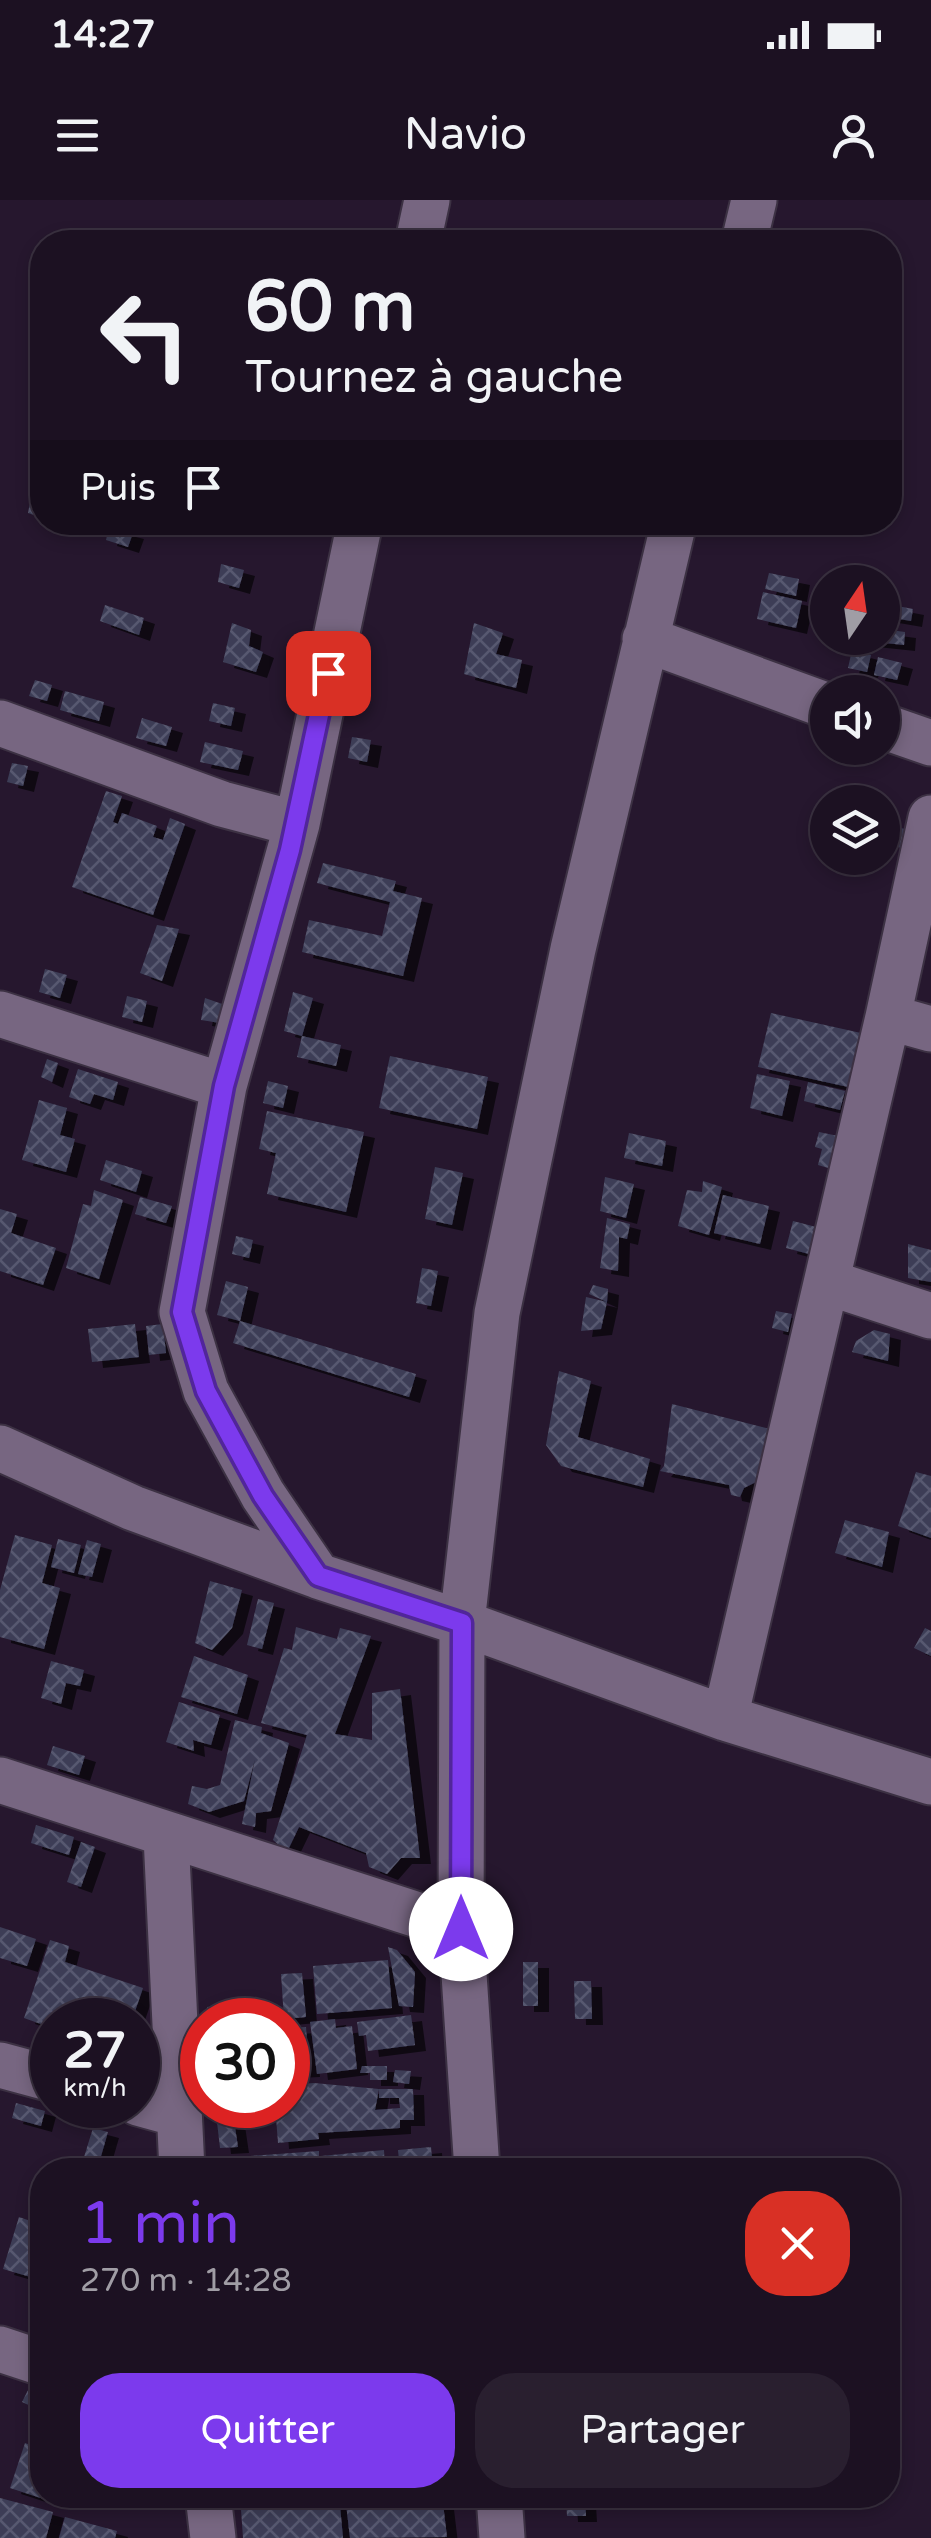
<!DOCTYPE html>
<html lang="fr">
<meta charset="utf-8">
<style>
:root{--surface:#1c1122;--page:#291f2f;--text:#f1f3f6;--muted:#a09da5;--line:#3a3140;--accent:#7c3aed}
body{margin:0;font-family:"Varela Round",sans-serif;background:var(--page);color:var(--text);height:100vh;display:flex;flex-direction:column;font-size:38px;white-space:nowrap}
*{box-sizing:border-box;margin:0}
p{font-size:32px;color:var(--muted)}
.icon{flex:none;width:55px;height:55px;fill:none;stroke:currentColor;stroke-width:2;stroke-linecap:round;stroke-linejoin:round}
.map{position:relative;flex:1;overflow:hidden}
.details{position:absolute;left:30px;top:1958px;width:870px;height:350px;display:flex;flex-direction:column;background:var(--surface);border-radius:40px;box-shadow:0 5px 15px #0003,0 0 0 2px var(--line)}
.details>*{flex:none}
.hud{position:absolute;left:30px;top:30px;width:872px;height:305px;border-radius:40px;box-shadow:0 5px 15px #0003,0 0 0 2px var(--line);background:#1c1122;color:var(--text);overflow:hidden}
.needle{width:65px;rotate:13deg}
.controls{position:absolute;left:810px;top:365px;display:grid;gap:20px}
.controls a{display:grid;place-items:center;width:90px;height:90px;border-radius:50%;background:var(--surface);box-shadow:0 5px 15px #0003,0 0 0 2px var(--line);font-size:50px}
.speed{position:absolute;left:30px;top:1798px;display:flex;gap:20px;font-size:50px;font-weight:700;text-align:center}
.speed>*{display:grid;place-content:center;width:130px;height:130px;border-radius:50%;background:var(--surface);box-shadow:0 5px 15px #0003,0 0 0 2px var(--line);line-height:1}
.speed small{font-size:25px;font-weight:400}
.speed .limit{border:15px solid #d22;background:#fff;color:#111}
.pin{position:absolute;display:grid;place-items:center;width:85px;height:85px;color:#fff;margin:-42px;border-radius:20px;box-shadow:0 5px 15px #0006}
.me{position:absolute;width:110px;margin:-55px;rotate:0deg;stroke-linejoin:round;filter:drop-shadow(0 0 8px #0008)}
.turn{display:flex;align-items:center;gap:35px;height:210px;padding:0 50px;font-size:45px}
.turn .icon{width:130px;height:130px;stroke-width:2.5}
.turn b{display:block;font-size:70px;line-height:85px}
.then{display:flex;align-items:center;height:95px;padding:0 50px;background:#0003;gap:20px;font-size:38px}
.round{display:grid;place-items:center;flex:none;width:105px;height:105px;border-radius:40px;background:var(--page)}
.headline{display:flex;align-items:center;justify-content:space-between;height:170px;padding:0 50px}
h1{font-size:60px;font-weight:600;line-height:75px;color:var(--accent)}
.button{display:flex;gap:20px;margin-top:auto;padding:20px 50px}
.button a{flex:1;height:115px;border-radius:40px;background:var(--accent);color:#fff;font-size:40px;font-weight:600;line-height:115px;text-align:center}
.button a+a{background:var(--page);color:var(--text)}
.status{display:flex;justify-content:space-between;align-items:center;height:70px;padding:0 50px;background:var(--surface);direction:ltr}
.status svg{height:28px;fill:currentColor}
header{display:flex;justify-content:space-between;align-items:center;height:130px;padding:0 50px;background:var(--surface);font-size:45px;font-weight:600}
.map>svg:first-child{display:block}
.building{fill:url(#building-cross-hatch);filter:url(#shadow)}
.lines{fill:none;stroke-linecap:round;stroke-linejoin:round}
.minor-casing{stroke:#3c3143;stroke-width:49}
.minor{stroke:#776681;stroke-width:45}
.route-casing{stroke:#51269a;stroke-width:25}
.route{stroke:#7c3aed;stroke-width:18}
</style>
<div class="status"><b>14:27</b><svg viewBox="0 0 49 12"><path d="M0 12V9h3v3zM5 12V6h3v6zM10 12V3h3v9zM15 12V0h3v12zM26 1h20v11H26zM47 4h2v5h-2z"/></svg></div>
<header><svg class="icon" aria-label="menu" viewBox="0 0 24 24"><path d="M4 6h16M4 12h16M4 18h16"/></svg>Navio<svg class="icon" aria-label="person" viewBox="0 0 24 24"><circle cx="12" cy="8" r="4"/><path d="M4 21q1-7 8-7t8 7"/></svg></header>
<div class="map">
<svg width="931" height="2338" viewBox="0 0 931 2338">
<defs>
<pattern id="building-cross-hatch" width="8" height="8" patternUnits="userSpaceOnUse" patternTransform="scale(2.5)"><rect width="8" height="8" fill="#3c3e57"/><path d="M0 0l8 8M0 8l8-8" fill="none" stroke="#58596f"/></pattern>
<filter id="shadow"><feDropShadow dx="11" dy="6" stdDeviation="0" flood-color="#0009"/></filter>
</defs>
<rect width="100%" height="100%" fill="#26172e"/>
<!-- building -->
<path class="building" d="M31 297 42 300V318L28 313Z
M109 327 133 333 128 347 106 340Z
M221 364 244 370 239 388 218 382Z
M769 373 799 379 796 396 765 389Z
M763 392 802 401 796 428 757 419Z
M882 403 913 409 911 421 882 416Z
M105 405 144 418 139 435 100 421Z
M232 423 251 430 249 446 263 452 256 472 223 462Z
M474 423 503 433 496 454 522 460 516 488 464 474Z
M882 429 905 432 904 445 857 440V438H882Z
M852 450 871 455 867 472 848 468Z
M878 457 902 463 897 480 874 475Z
M35 480 52 485 47 501 29 496Z
M65 491 104 502 99 521 60 510Z
M213 503 235 508 231 526 209 521Z
M142 518 172 527 166 546 136 538Z
M352 537 371 540 367 562 348 558Z
M205 542 243 551 238 570 200 562Z
M12 563 28 566 23 586 7 582Z
M106 591 122 596 113 622 118 624 122 613 157 626 153 637 163 640 170 618 185 624 153 715 72 687Z
M895 627 916 631 913 650 892 646Z
M323 663 396 681 393 691 422 698 403 776 302 752 309 720 382 736 390 702 317 683Z
M157 725 179 729 162 781 140 773Z
M45 769 67 775 60 798 39 792Z
M293 792 313 798 302 836 284 831Z
M127 796 147 801 142 822 122 817Z
M205 798 225 805 220 823 201 820Z
M771 813 870 835 857 889 758 867Z
M302 836 341 845 336 866 297 857Z
M390 856 488 877 477 929 379 908Z
M47 859 58 863 52 882 41 877Z
M78 869 118 882 113 900 94 894 90 904 69 897Z
M757 874 790 881 782 916 750 908Z
M268 881 288 886 283 908 263 903Z
M808 882 845 891 840 910 804 901Z
M39 900 67 908 60 935 75 939 66 972 22 960Z
M267 911 364 932 346 1012 267 994 276 953 259 949Z
M819 932 843 937 835 970 818 965 822 949 815 947Z
M629 933 666 941 662 966 624 958Z
M106 960 142 971 136 992 100 980Z
M435 967 463 973 452 1025 425 1019Z
M605 977 634 984 626 1018 600 1011Z
M703 981 722 987 709 1035 678 1026 687 990 702 992Z
M94 990 123 1000 99 1079 66 1068 83 1004 91 1006Z
M723 995 769 1006 760 1044 714 1033Z
M140 997 172 1006 166 1023 135 1014Z
M0 1009 17 1014 11 1033 56 1048 43 1085 0 1071Z
M607 1018 630 1024 627 1039 619 1037 618 1071 600 1068Z
M793 1021 820 1028 813 1055 786 1048Z
M236 1036 253 1040 249 1058 232 1054Z
M908 1044 931 1050V1082L908 1078Z
M422 1068 438 1071 431 1106 416 1103Z
M226 1081 248 1087 240 1121 217 1115Z
M593 1085 608 1089 607 1102 589 1094Z
M586 1097 607 1102 601 1129 581 1131Z
M776 1111 792 1114 788 1132 772 1128Z
M240 1121 416 1174 409 1197 233 1143Z
M135 1124 139 1157 92 1162 88 1129Z
M163 1124 166 1153 149 1155 146 1126Z
M874 1130 890 1134 888 1161 852 1152 856 1141Z
M559 1171 591 1181 578 1237 650 1259 643 1287 561 1266 546 1245Z
M672 1204 770 1229 756 1282 744 1288 740 1297 731 1295 729 1285 660 1271 664 1266Z
M916 1272 931 1276V1338L898 1326Z
M845 1320 889 1332 882 1367 835 1353Z
M15 1335 52 1345 42 1383 60 1388 44 1449 0 1437V1390Z
M58 1339 81 1345 74 1373 51 1367Z
M87 1340 101 1344 92 1377 78 1374Z
M210 1381 242 1390 232 1428 212 1450 195 1443Z
M258 1399 274 1403 262 1449 247 1445Z
M296 1427 337 1439 340 1428 371 1436 335 1534 372 1540V1493L400 1489 420 1658H401L387 1674 369 1667 366 1653 299 1627 287 1652 273 1640 307 1535 261 1523 284 1448 292 1450Z
M925 1428 931 1431V1456L914 1448Z
M194 1456 248 1475 237 1514 181 1497Z
M51 1461 84 1470 80 1486 66 1483 61 1504 41 1498Z
M179 1502 220 1515 211 1545 193 1540 194 1551 166 1542Z
M235 1520 262 1527 261 1533 289 1543 271 1611 256 1613 255 1627 242 1624 255 1559 244 1601 209 1612 188 1604 192 1586 207 1589 220 1585Z
M53 1546 85 1556 79 1575 47 1565Z
M36 1625 74 1637 69 1655 31 1643Z
M81 1642 95 1647 81 1687 67 1682Z
M0 1727 36 1739 27 1766 0 1758Z
M50 1740 69 1746 65 1762 143 1788 132 1820H52V1828L24 1818Z
M388 1747 397 1750 415 1772 413 1807 399 1806Z
M388 1760 392 1808 317 1814 313 1766Z
M523 1762H538V1806H523Z
M302 1773 306 1817 284 1819 281 1774Z
M574 1781H591L592 1819H575Z
M225 1805 226 1820H209L207 1807Z
M411 1815 415 1845 368 1851 366 1835 359 1836 357 1822Z
M335 1819 336 1828 352 1826 357 1869 317 1874 310 1822Z
M306 1827 309 1871 288 1872V1828Z
M362 1866H387V1880H370V1873H360Z
M395 1870 411 1871 409 1884 393 1882Z
M314 1883 379 1889 375 1910 400 1908 399 1898H379V1889H413L414 1920H400V1928L318 1933 319 1939 278 1943 275 1905H288V1885Z
M16 1903 45 1911 41 1926 12 1918Z
M234 1920 238 1947 220 1948 217 1922Z
M93 1928 108 1932 97 1970H80Z
M431 1947 433 1970H400L398 1950Z
M384 1950 385 1970H322L321 1956Z
M319 1951V1964L251 1968 250 1956Z
M19 2017 42 2025V2089L31 2086 34 2078 3 2069Z
M29 2188 42 2194 35 2208 22 2202Z
M25 2243 42 2249V2295H59L56 2303 10 2288Z
M240 2295H339L343 2338H243Z
M345 2295H442L447 2337 350 2338Z
M0 2298 53 2312 46 2338H0Z
M585 2299 586 2316H567L566 2300Z
M65 2317 117 2331 115 2338H59Z"/>
<g class="lines">
<defs>
<path id="minor" d="M418 42 427 0
M744 42 754 0
M645 439 828 506
M0 523 222 604 297 624
M882 526 931 543
M0 814 224 886
M888 817 931 829
M827 1082 931 1116
M0 1248 133 1308 318 1376 462 1423 725 1518 931 1582
M318 1376 263 1295 206 1191 182 1112 224 886 297 624 360 322
M725 1518 888 817 931 618
M0 1580 461 1729
M166 1636 182 1970
M0 1865 52 1879
M138 1903 178 1914
M477 1970 461 1729 462 1423 497 1113 573 749 674 322
M0 2149 42 2163
M208 2295 213 2338
M499 2295 502 2338"/>
</defs>
<!-- minor casing -->
<use href="#minor" class="minor-casing"/>
<!-- minor -->
<use href="#minor" class="minor"/>
</g>
<g class="lines">
<defs>
<path id="route" d="M328 473 290 650 224 886 182 1112 206 1191 263 1296 318 1376 462 1423 461 1729"/>
</defs>
<!-- route casing -->
<use href="#route" class="route-casing"/>
<!-- route -->
<use href="#route" class="route"/>
</g>
</svg>
<div class="controls">
<a><svg class="needle" viewBox="-14 -14 28 28"><path d="M0-13l5 13h-10z" fill="#e53935"/><path d="M0 13l5-13h-10z" fill="#a09da5"/></svg></a>
<a><svg class="icon" aria-label="sound" viewBox="0 0 24 24"><path d="M4 9h4l5-4v14l-5-4H4zM17 9q2 3 0 6"/></svg></a>
<a><svg class="icon" aria-label="layers" viewBox="0 0 24 24"><path d="M12 4l9 5-9 5-9-5zM3 14l9 5 9-5"/></svg></a>
</div>
<div class="speed"><div>27<small>km/h</small></div><div class="limit">30</div></div>
<div class="pin" style="left:328px;top:473px;background:#d93025"><svg class="icon" aria-label="arrive" viewBox="0 0 24 24"><path d="M6 21V4h12l-3 4 3 4H6"/></svg></div>
<svg class="me" style="left:461px;top:1729px" viewBox="-20 -20 40 40"><circle r="19" fill="#fff"/><path d="M0-13L10 11 0 6-10 11z" fill="#7c3aed"/></svg>
<div class="hud">
<div class="turn"><svg class="icon" aria-label="left" viewBox="0 0 24 24"><path d="M17 20v-9H6M10 6l-5 5 5 5"/></svg><div><b>60 m</b>Tournez à gauche</div></div>
<div class="then">Puis<svg class="icon" aria-label="arrive" viewBox="0 0 24 24"><path d="M6 21V4h12l-3 4 3 4H6"/></svg></div>
</div>
<section class="details">
<div class="headline"><div><h1>1 min</h1><p>270 m · 14:28</p></div><a class="round" style="background:#d93025;color:#fff"><svg class="icon" aria-label="close" viewBox="0 0 24 24"><path d="M6 6l12 12M18 6L6 18"/></svg></a></div>
<div class="button"><a>Quitter</a><a>Partager</a></div>
</section>
</div>
